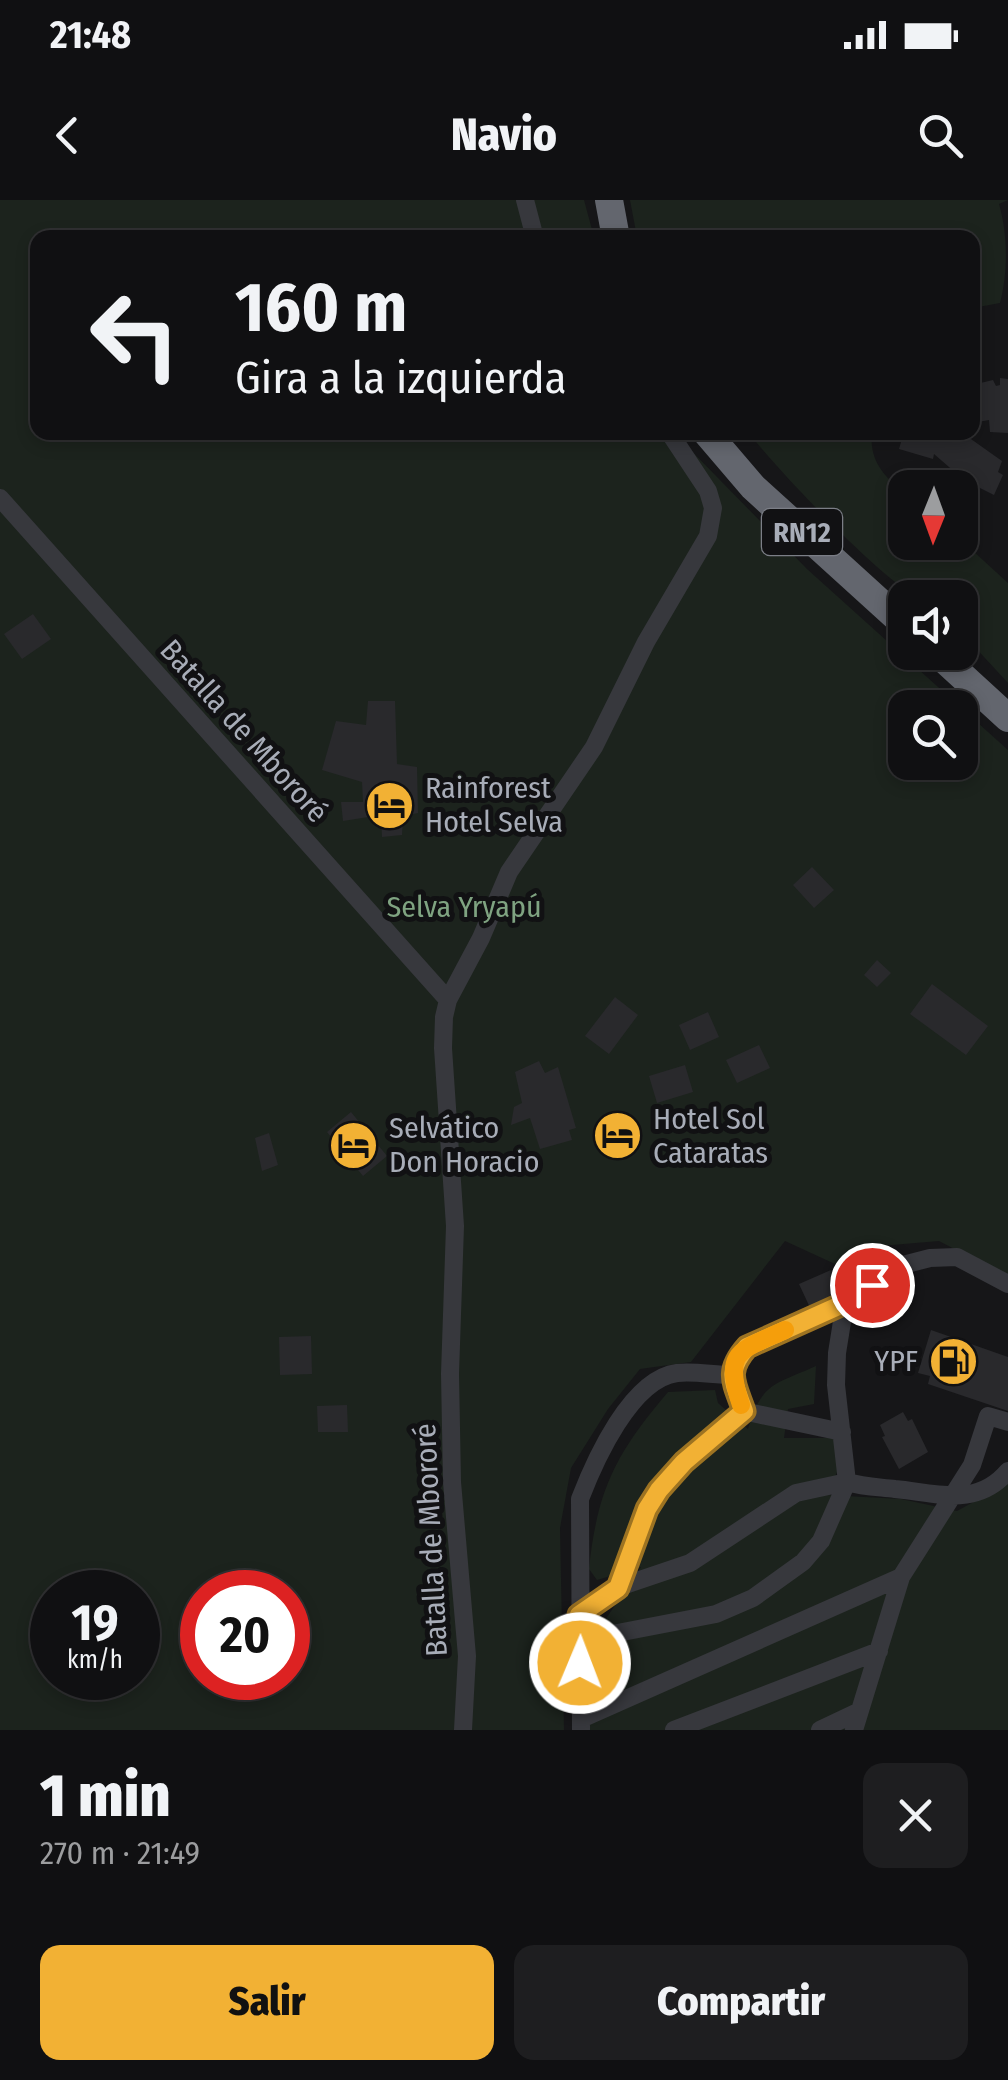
<!DOCTYPE html>
<html lang="es">
<meta charset="utf-8">
<style>
:root{--surface:#101012;--page:#1e1e20;--text:#f1f3f6;--muted:#9c9d9f;--line:#303032;--accent:#f2b134}
body{margin:0;font-family:"Fira Sans Condensed",sans-serif;background:var(--page);color:var(--text);height:100vh;display:flex;flex-direction:column;font-size:38px;white-space:nowrap}
*{box-sizing:border-box;margin:0}
p{font-size:32px;color:var(--muted)}
.icon{flex:none;width:55px;height:55px;fill:none;stroke:currentColor;stroke-width:2;stroke-linecap:round;stroke-linejoin:round}
.map{position:relative;height:1530px;overflow:hidden}
.drawer{display:flex;flex-direction:column;background:var(--surface);flex:1}
.drawer>*{flex:none}
.hud{position:absolute;left:30px;top:30px;width:950px;height:210px;border-radius:20px;box-shadow:0 5px 15px #0003,0 0 0 2px var(--line);background:#101012;color:var(--text);overflow:hidden}
.needle{width:65px;rotate:181deg}
.fabs{position:absolute;left:888px;top:270px;display:grid;gap:20px}
.fabs a{display:grid;place-items:center;width:90px;height:90px;border-radius:20px;background:var(--surface);box-shadow:0 5px 15px #0003,0 0 0 2px var(--line);font-size:50px}
.speed{position:absolute;left:30px;top:1370px;display:flex;gap:20px;font-size:50px;font-weight:700;text-align:center}
.speed>*{display:grid;place-content:center;width:130px;height:130px;border-radius:50%;background:var(--surface);box-shadow:0 5px 15px #0003,0 0 0 2px var(--line);line-height:1}
.speed small{font-size:25px;font-weight:400}
.speed .limit{border:15px solid #d22;background:#fff;color:#111}
.pin{position:absolute;display:grid;place-items:center;width:85px;height:85px;color:#fff;margin:-42px;border:5px solid #fff;border-radius:50%;box-shadow:0 2px 10px #0007}
.me{position:absolute;width:110px;margin:-55px;rotate:1deg;stroke-linejoin:round;filter:drop-shadow(0 0 8px #0008)}
.turn{display:flex;align-items:center;gap:35px;height:210px;padding:0 40px;font-size:45px}
.turn .icon{width:130px;height:130px;stroke-width:2.5}
.turn b{display:block;font-size:70px;line-height:85px}
.round{display:grid;place-items:center;flex:none;width:105px;height:105px;border-radius:20px;background:var(--page)}
.headline{display:flex;align-items:center;justify-content:space-between;height:170px;padding:0 40px}
h1{font-size:60px;font-weight:800;line-height:75px}
.action{display:flex;gap:20px;margin-top:auto;padding:20px 40px}
.action a{flex:1;height:115px;border-radius:20px;background:var(--accent);color:#111;font-size:40px;font-weight:800;line-height:115px;text-align:center}
.action a+a{background:var(--page);color:var(--text)}
.status{display:flex;justify-content:space-between;align-items:center;height:70px;padding:0 50px;background:var(--surface);direction:ltr}
.status svg{height:28px;fill:currentColor}
header{display:flex;justify-content:space-between;align-items:center;height:130px;padding:0 40px;background:var(--surface);font-size:45px;font-weight:800}
.map>svg:first-child{display:block}
.green{fill:#1c231d;fill-rule:evenodd}
.building{fill:#29292c}
.lines{fill:none;stroke-linecap:round;stroke-linejoin:round}
.minor{stroke:#37383d;stroke-width:18}
.highway{stroke:#63666e;stroke-width:28}
.route-casing{stroke:#9d7322;stroke-width:25}
.route{stroke:#f2b134;stroke-width:18}
.slow{stroke:#f59e0b;stroke-width:18}
.labels{text-anchor:middle;dominant-baseline:central;stroke-width:10;stroke-linejoin:round;paint-order:stroke}
.shield{fill:#111113;stroke:#7b7e86;stroke-width:2.5}
.shield-label{font-size:28px;font-weight:bold;fill:#a8adb8}
.street-label{font-size:30px;fill:#a8adb8;stroke:#111113}
.poi-label{font-size:30px;fill:#a8adb8;stroke:#111113;text-anchor:start}
.park-label{font-size:30px;fill:#7fa381;stroke:#111113}
</style>
<div class="status"><b>21:48</b><svg viewBox="0 0 49 12"><path d="M0 12V9h3v3zM5 12V6h3v6zM10 12V3h3v9zM15 12V0h3v12zM26 1h20v11H26zM47 4h2v5h-2z"/></svg></div>
<header><svg class="icon" aria-label="back" viewBox="0 0 24 24"><path d="M15 5l-7 7 7 7"/></svg>Navio<svg class="icon" aria-label="search" viewBox="0 0 24 24"><circle cx="10" cy="10" r="6"/><path d="M15 15l6 6"/></svg></header>
<div class="map">
<svg width="1008" height="1530" viewBox="0 0 1008 1530">
<rect width="100%" height="100%" fill="#161618"/>
<!-- green -->
<path class="green" d="M0 0H584L594 37 38 38V232L674 233 807 369 1008 550V1077L939 1041 880 1046 835 1064 785 1041 691 1162 640 1169 608 1209 571 1268 560 1328 564 1530H0ZM905 508H960V562H905ZM52 1392H138V1478H52ZM202 1392H288V1478H202Z
M630 0H1008L999 4C1008 34 1008 73 1000 103L973 108 972 38 637 37Z
M749 233H872C869 262 885 276 905 295V342H960V339L1008 383V483L960 431V398C948 398 933 400 921 398 890 390 771 263 749 233Z
M816 1166 814 1204 788 1209 784 1238H834L838 1270 827 1295 901 1299 957 1311 1008 1283V1530H590L587 1489 599 1469 603 1423 641 1367 597 1380 589 1369C597 1290 616 1253 668 1192L715 1190 718 1203 748 1229C762 1182 774 1185 816 1166Z"/>
<!-- building -->
<path class="building" d="M1000 178 1008 179V233L990 232 989 220 972 223V185L993 180 996 186 1000 185Z
M904 232H961L1002 261 998 272 1003 275 994 295 964 280 934 254 933 259 899 249Z
M33 414 51 439 22 459 4 434Z
M368 501H395L397 564 417 567 418 613 403 616 402 635 382 637 381 615 343 621 341 602H363L362 582 322 570 336 521 366 525Z
M812 667 834 690 814 708 793 685Z
M877 760 891 773 877 787 864 775Z
M932 784 988 826 966 855 910 814Z
M615 797 638 815 609 854 585 836Z
M708 812 719 837 690 850 679 825Z
M759 845 770 868 737 883 726 860Z
M539 861 545 873 558 867 576 928 569 930 572 940 540 949 530 918 511 925 514 907 522 903 515 872Z
M685 865 693 892 657 903 649 876Z
M351 912 387 956 363 976 327 932Z
M621 915 634 952 613 960 601 921Z
M269 933 278 965 262 971 255 938Z
M831 1070 845 1099 813 1114 799 1084Z
M931 1130 1008 1157V1211L928 1184 930 1176 918 1173Z
M311 1136 312 1174 280 1175 279 1137Z
M347 1205 348 1232H318L317 1206Z
M903 1212 908 1221 912 1219 928 1252 899 1269 882 1237 885 1236 880 1225Z"/>
<g class="lines">
<!-- minor -->
<path class="minor" d="M525 0 535 38
M0 298 448 800
M845 1103 837 1153 836 1185 847 1282C864 1287 879 1287 895 1289 937 1293 977 1308 1008 1271
M743 1211 842 1232
M619 1387C628 1361 635 1331 649 1306 670 1267 711 1239 743 1211L732 1175
M579 1415 619 1387 690 1363 796 1293 847 1282
M580 1463 607 1435 716 1414 753 1398 803 1362 821 1341 847 1282
M581 1519 901 1377
M463 1530 467 1456 452 1282 450 1174 455 1026 443 848 444 817 448 800 481 738 509 672 594 547 646 442 708 336 713 308 708 291 669 232
M581 1530 580 1299C595 1260 631 1179 677 1173 694 1171 714 1175 732 1175L736 1159 747 1147 845 1103 899 1066 930 1058 957 1057 1008 1084
M674 1530 879 1451
M820 1530 858 1512
M854 1530 901 1377 972 1265 988 1216 1008 1222"/>
<!-- highway -->
<path class="highway" d="M609 0 616 38
M706 232 753 287 905 425
M936 452 1008 518"/>
</g>
<g class="lines">
<defs>
<path id="route" d="M580 1463 579 1415 618 1388 647 1309 659 1290 684 1262 744 1211C734 1182 725 1172 747 1147L845 1103 872 1085"/>
</defs>
<!-- route casing -->
<use href="#route" class="route-casing"/>
<!-- route -->
<use href="#route" class="route"/>
<!-- slow -->
<path class="slow" d="M741 1205C723 1151 739 1151 785 1130"/>
</g>
<!-- icons -->
<defs>
<symbol id="hotel-disc" viewBox="-11 -11 22 22"><circle r="9.5" fill="#f2b134" stroke="#111113"/><path d="M-6-4.5h1.5V1H6V5H4.5V3h-9V5H-6ZM-4 0a1.8 1.8 0 1 1 3.6 0ZM.5 0V-2.5h3Q6-2.5 6 0Z" fill="#111"/></symbol>
<symbol id="fuel-disc" viewBox="-11 -11 22 22"><circle r="9.5" fill="#f2b134" stroke="#111113"/><path d="M-5.5-6h7V0h2V4h1.3V-2.5L3-4.5l.8-.8L6-3V5H2.5V1h-1V6h-7ZM-4.2-4.7v3.2H.2V-4.7Z" fill="#111"/></symbol>
</defs>
<g fill-rule="evenodd">
<use href="#hotel-disc" x="362" y="578" width="55" height="55"/>
<use href="#hotel-disc" x="590" y="908" width="55" height="55"/>
<use href="#hotel-disc" x="326" y="918" width="55" height="55"/>
<use href="#fuel-disc" x="926" y="1134" width="55" height="55"/>
</g>
<g class="labels">
<!-- shield labels -->
<rect class="shield" x="762" y="309" width="80" height="46" rx="8"/>
<g class="shield-label">
<text x="802" y="332">RN12</text>
</g>
<!-- street labels -->
<g class="street-label">
<text transform="translate(244 531) rotate(48)">Batalla de Mbororé</text>
<text transform="translate(431 1340) rotate(-93)">Batalla de Mbororé</text>
</g>
<!-- poi labels -->
<g class="poi-label">
<text x="425" y="588">Rainforest<tspan x="425" dy="34">Hotel Selva</tspan></text>
<text x="653" y="919">Hotel Sol<tspan x="653" dy="34">Cataratas</tspan></text>
<text x="389" y="928">Selvático<tspan x="389" dy="34">Don Horacio</tspan></text>
<text x="918" y="1161" text-anchor="end">YPF</text>
</g>
<!-- park labels -->
<g class="park-label">
<text x="464" y="707">Selva Yryapú</text>
</g>
</g>
</svg>
<div class="fabs">
<a><svg class="needle" viewBox="-14 -14 28 28"><path d="M0-13l5 13h-10z" fill="#e53935"/><path d="M0 13l5-13h-10z" fill="#9c9d9f"/></svg></a>
<a><svg class="icon" aria-label="sound" viewBox="0 0 24 24"><path d="M4 9h4l5-4v14l-5-4H4zM17 9q2 3 0 6"/></svg></a>
<a><svg class="icon" aria-label="search" viewBox="0 0 24 24"><circle cx="10" cy="10" r="6"/><path d="M15 15l6 6"/></svg></a>
</div>
<div class="speed"><div>19<small>km/h</small></div><div class="limit">20</div></div>
<div class="pin" style="left:872px;top:1085px;background:#d93025"><svg class="icon" aria-label="arrive" viewBox="0 0 24 24"><path d="M6 21V4h12l-3 4 3 4H6"/></svg></div>
<svg class="me" style="left:580px;top:1463px" viewBox="-20 -20 40 40"><circle r="17" fill="#f2b134" stroke="#fff" stroke-width="3"/><path d="M0-11L8 9 0 5-8 9z" fill="#fff"/></svg>
<div class="hud">
<div class="turn"><svg class="icon" aria-label="left" viewBox="0 0 24 24"><path d="M17 20v-9H6M10 6l-5 5 5 5"/></svg><div><b>160 m</b>Gira a la izquierda</div></div>
</div>
</div>
<section class="drawer">
<div class="headline"><div><h1>1 min</h1><p>270 m · 21:49</p></div><a class="round"><svg class="icon" aria-label="close" viewBox="0 0 24 24"><path d="M6 6l12 12M18 6L6 18"/></svg></a></div>
<div class="action"><a>Salir</a><a>Compartir</a></div>
</section>
